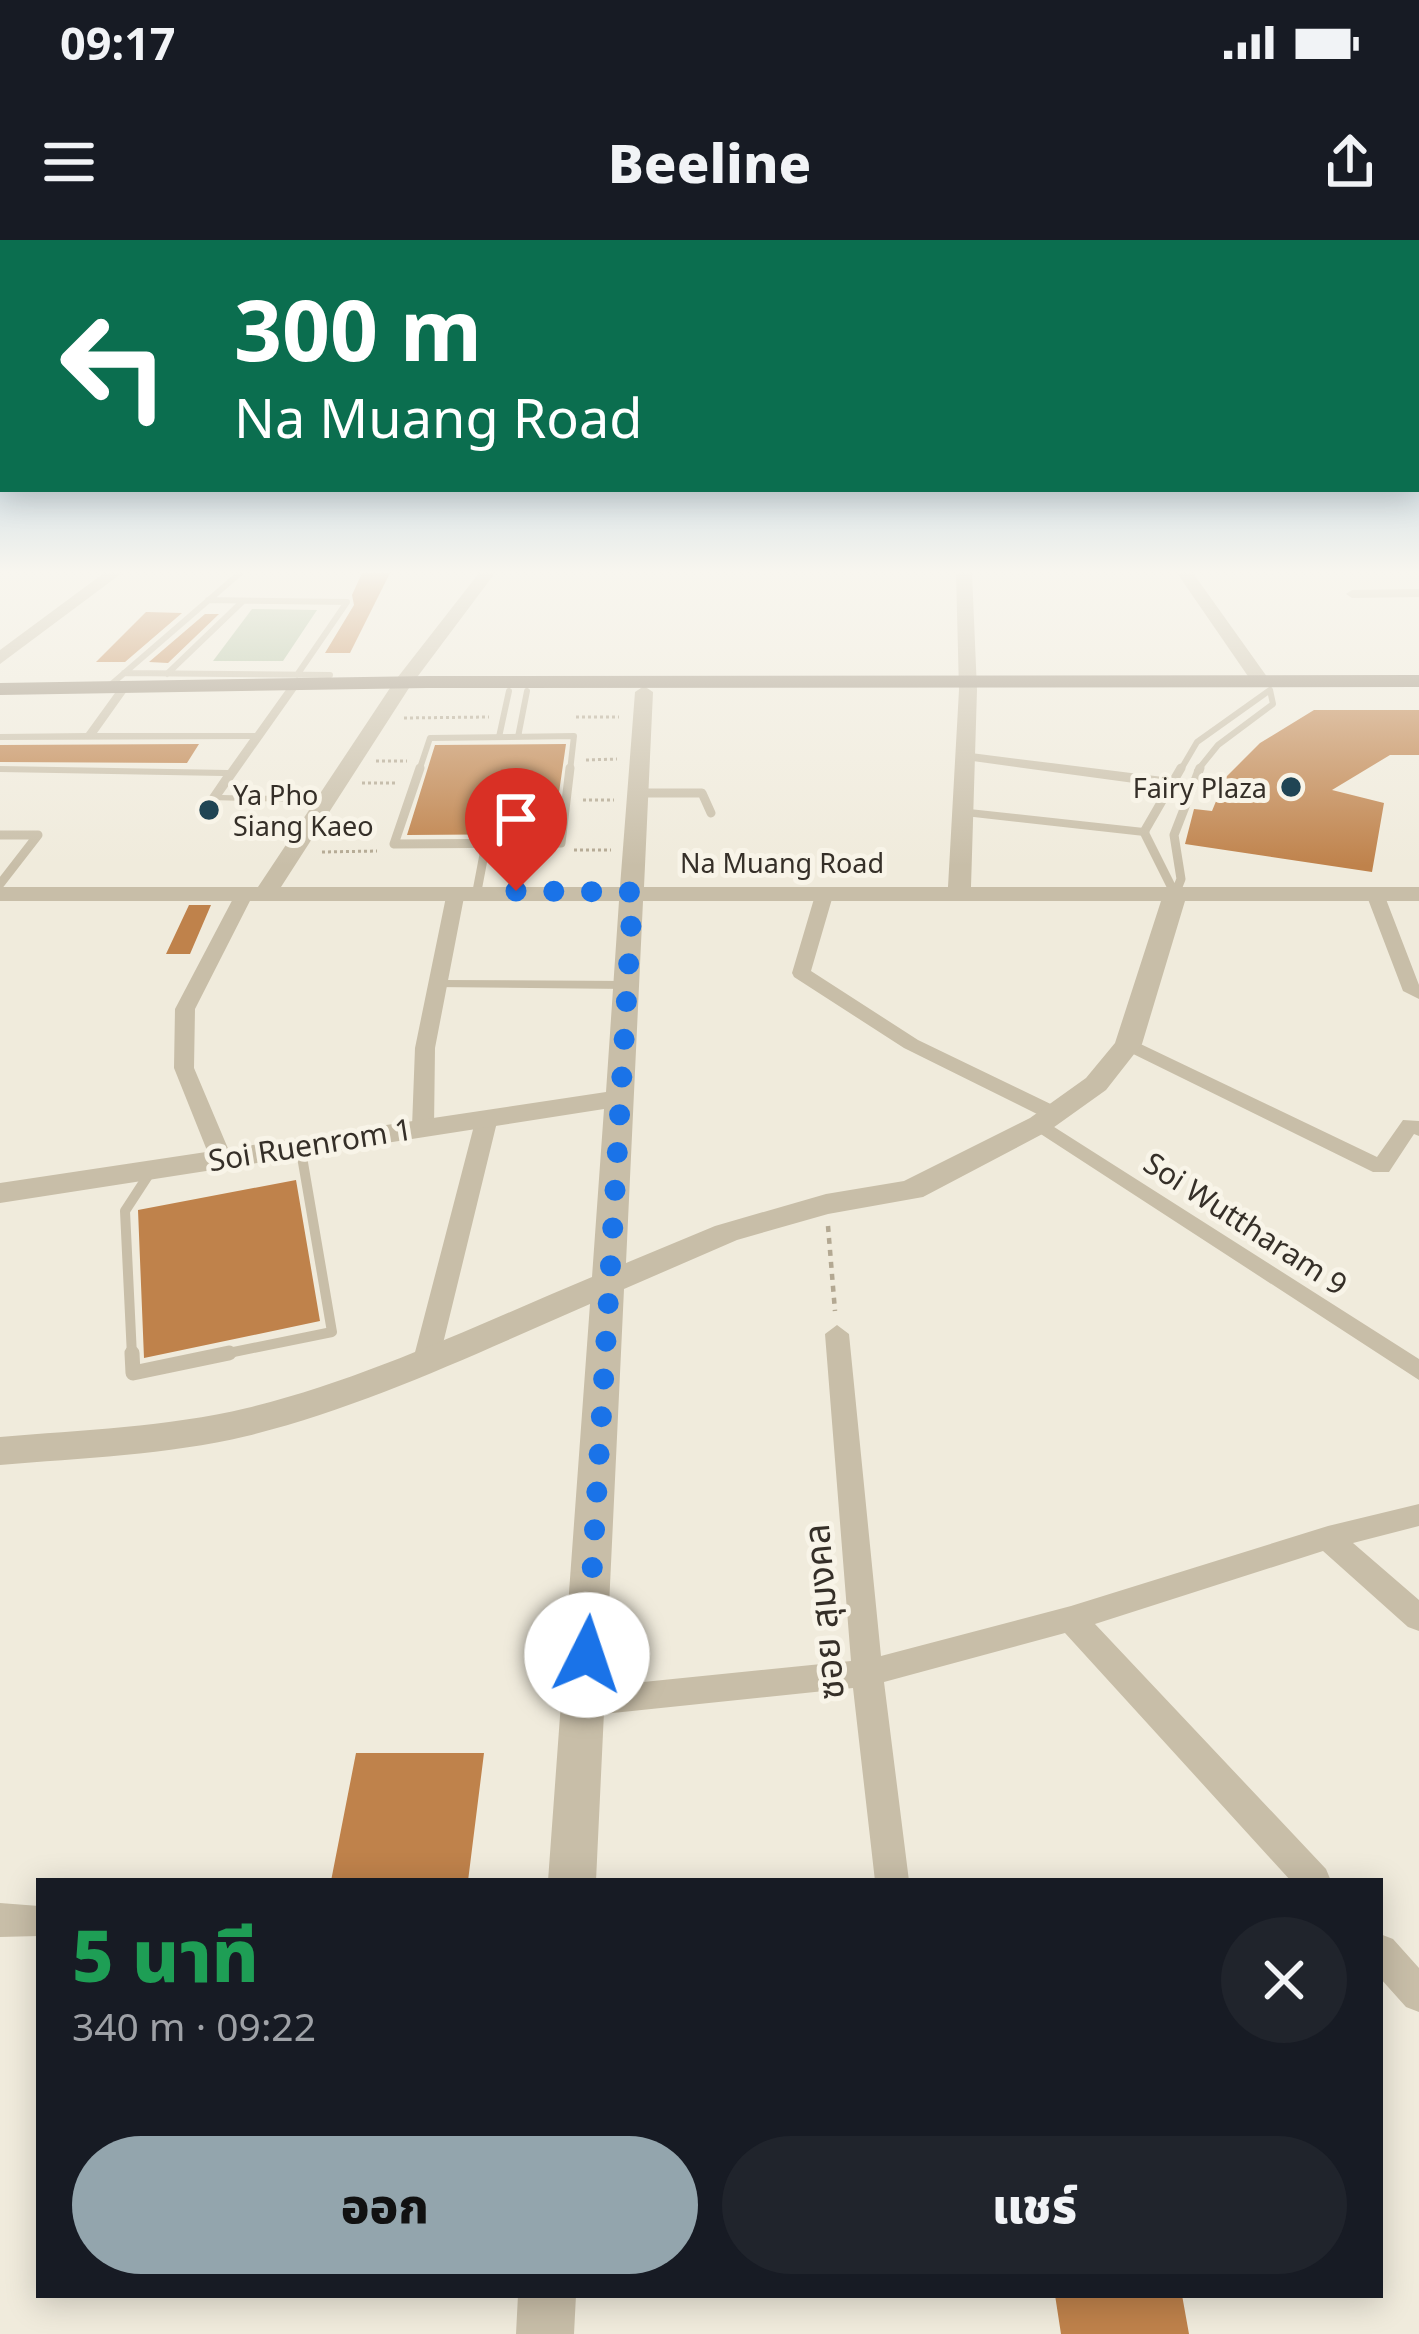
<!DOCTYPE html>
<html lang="th">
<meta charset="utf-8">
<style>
:root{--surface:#171b24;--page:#20242c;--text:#f1f3f6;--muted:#9ea1a6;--accent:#93a5ad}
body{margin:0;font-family:"Noto Sans","Noto Sans Thai",sans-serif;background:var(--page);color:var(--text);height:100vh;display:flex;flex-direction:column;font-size:45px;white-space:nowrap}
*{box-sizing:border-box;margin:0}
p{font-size:39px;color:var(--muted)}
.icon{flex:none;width:66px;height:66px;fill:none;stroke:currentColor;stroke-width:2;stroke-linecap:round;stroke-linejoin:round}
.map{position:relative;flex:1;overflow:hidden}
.details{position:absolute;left:36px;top:1638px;width:1347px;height:420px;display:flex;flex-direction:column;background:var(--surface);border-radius:0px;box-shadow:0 6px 30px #0003}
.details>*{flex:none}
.top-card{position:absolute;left:0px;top:0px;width:1419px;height:252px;box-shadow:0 6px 30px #0003;background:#0b6e4f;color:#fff;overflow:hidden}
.pin{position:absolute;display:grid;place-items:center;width:102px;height:102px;color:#fff;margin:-123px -51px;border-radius:50% 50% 50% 0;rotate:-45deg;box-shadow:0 0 12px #0007}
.pin .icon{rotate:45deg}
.me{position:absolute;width:132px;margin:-66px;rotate:4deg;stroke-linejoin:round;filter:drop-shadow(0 0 9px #0008)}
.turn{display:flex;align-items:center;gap:42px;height:252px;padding:0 36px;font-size:54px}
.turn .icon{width:156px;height:156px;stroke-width:2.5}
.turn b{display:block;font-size:84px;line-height:102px}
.round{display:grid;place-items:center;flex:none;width:126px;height:126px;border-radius:63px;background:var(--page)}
.headline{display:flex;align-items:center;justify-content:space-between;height:204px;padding:0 36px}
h1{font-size:72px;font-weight:800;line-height:90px;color:#1e9e55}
.action{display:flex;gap:24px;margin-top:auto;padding:24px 36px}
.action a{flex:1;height:138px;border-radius:72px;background:var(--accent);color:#111;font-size:48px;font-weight:800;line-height:138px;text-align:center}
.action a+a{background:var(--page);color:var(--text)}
.status{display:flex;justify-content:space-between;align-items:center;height:84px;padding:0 60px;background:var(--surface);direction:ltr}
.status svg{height:33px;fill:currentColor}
header{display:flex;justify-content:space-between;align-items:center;height:156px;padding:0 36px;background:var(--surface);font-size:54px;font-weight:800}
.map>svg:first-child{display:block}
.green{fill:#abbe9c}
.building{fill:#bf824b}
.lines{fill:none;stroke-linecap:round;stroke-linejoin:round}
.path-far1{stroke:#b3a892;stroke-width:3;stroke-dasharray:3 3;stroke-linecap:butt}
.path{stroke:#b3a892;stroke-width:4.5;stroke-dasharray:6 6;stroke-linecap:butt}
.service-far3{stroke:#c8bea8;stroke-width:6}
.service-far2{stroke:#c8bea8;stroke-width:9}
.service-far1{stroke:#c8bea8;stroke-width:10}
.service{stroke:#c8bea8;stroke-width:15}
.pedestrian{fill:#c8bea8;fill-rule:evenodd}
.minor{fill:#c8bea8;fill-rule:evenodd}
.tertiary{fill:#c8bea8;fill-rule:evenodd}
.secondary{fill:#9b8e7a;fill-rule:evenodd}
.route{stroke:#1a73e8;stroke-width:21;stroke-dasharray:0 37.8}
.poi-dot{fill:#204554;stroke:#f8f4e8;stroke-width:4.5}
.labels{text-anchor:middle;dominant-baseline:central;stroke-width:10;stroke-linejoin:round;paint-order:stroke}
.far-poi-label{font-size:27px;fill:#352f28;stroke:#f8f4e8;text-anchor:end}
.far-street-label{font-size:27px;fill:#352f28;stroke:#f8f4e8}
.street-label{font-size:30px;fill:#352f28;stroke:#f8f4e8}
.near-street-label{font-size:36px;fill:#352f28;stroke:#f8f4e8}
</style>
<div class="status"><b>09:17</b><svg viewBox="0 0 49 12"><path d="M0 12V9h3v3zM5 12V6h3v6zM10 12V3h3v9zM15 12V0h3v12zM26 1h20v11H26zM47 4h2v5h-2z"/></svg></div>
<header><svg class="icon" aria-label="menu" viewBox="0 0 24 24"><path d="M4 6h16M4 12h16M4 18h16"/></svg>Beeline<svg class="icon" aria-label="share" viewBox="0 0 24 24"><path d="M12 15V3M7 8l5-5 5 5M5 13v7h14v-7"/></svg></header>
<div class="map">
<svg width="1419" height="2094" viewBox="0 0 1419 2094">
<rect width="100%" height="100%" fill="#f0ebdc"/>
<!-- green -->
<path class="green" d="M252 369 317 370 283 421H213Z"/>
<!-- building -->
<path class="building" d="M362 333H390L350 413H325L354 365 352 355Z
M146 372 182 373 125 422H96Z
M205 374H219L168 423 149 422Z
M1314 470H1419V515H1390L1332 550 1384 563 1372 632 1185 604 1194 569 1212 571 1226 537 1260 503Z
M0 504V505L199 504 187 523 0 522Z
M566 504 553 594 407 595 435 505Z
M189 665H211L190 714H166Z
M296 940 320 1081 144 1118 138 970Z
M356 1513H484L468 1641H331Z
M1055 2055H1182L1189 2094H1061Z"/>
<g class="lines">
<!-- path-far1 -->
<path class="path-far1" d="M576 477H619
M404 478 489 477
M586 520 617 519
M376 521H407
M362 543H398
M583 560H614
M574 610H611
M322 612 377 611"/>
<!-- path -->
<path class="path" d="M828 986 835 1071"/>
<!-- service-far3 -->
<path class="service-far3" d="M208 360 347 362 297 435
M124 433 330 435
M167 434 243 361
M107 448 240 333
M499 497 509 451
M518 497 527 451
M419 531 430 498 574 496 570 531
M1180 531 1197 502 1270 450
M1197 531 1218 505 1273 464 1270 450"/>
<!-- service-far2 -->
<path class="service-far2" d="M420 528 394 604 561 603 570 528
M638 553H702L711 573
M0 595H38L0 644
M477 651 486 604
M1175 654 1144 592 1181 528
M1175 654 1181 639 1174 595 1200 528"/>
<!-- service-far1 -->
<path class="service-far1" d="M132 1116 125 971 153 928
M214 1116 332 1092 300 905"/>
<!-- service -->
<path class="service" d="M132 1113 133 1133 229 1113"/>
<!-- pedestrian -->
<path class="pedestrian" d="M294 443 299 446 222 555 326 557 332 561 330 563 210 560 208 558 223 536 0 532V526L228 530 250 499 0 500V494L86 493 120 446 124 445 129 448 97 493H255L290 444Z
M960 568 1144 588 1150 592 1144 596 956 575 954 572Z
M440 740 627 741 634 745 627 749 435 747V741Z"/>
<!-- minor -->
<path class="minor" d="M1419 349V357L1352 358 1346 354 1352 350Z
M963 512 1171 538 1179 543 1171 548 958 519V513Z
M456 647 465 652 435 808 434 887 423 894 412 887 415 808 447 652Z
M825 647 834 652 811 731 918 800 1061 869 1065 874 1061 879H1047L904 808 794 737 792 733 816 652Z
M245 648 254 653 195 769 194 828 232 918 221 925 210 918 174 828 175 769 236 653Z
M1375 649 1384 654 1419 745V759L1403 751 1366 654Z
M1128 798 1377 917 1403 880 1419 881V896L1414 894 1389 932H1373L1121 808V800Z
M487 872 498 878 439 1120 435 1127H417L413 1120 476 878Z
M1040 878 1419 1119V1140L1033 889 1029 884 1033 879Z
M837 1085 849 1094 881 1416 1071 1366 1328 1286 1419 1264V1286L1353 1303 1419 1360V1391L1408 1387 1323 1311 1095 1384 1326 1629 1331 1641H1291L1065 1393 884 1442 909 1641H875L853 1448 584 1476 573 1472 568 1462 573 1452 584 1448 851 1421 825 1094Z
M0 1663 39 1666V1696L0 1697Z
M1380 1694 1393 1699 1419 1728V1772L1406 1767 1380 1738Z"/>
<!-- tertiary -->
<path class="tertiary" d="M104 333H122L0 424V410Z
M479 333H495L409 448 281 647H620L635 452 644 446 653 452 644 647H948L959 450 956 333H972L977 450 971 647H1419V661H1185L1142 804 1106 850 1050 890 923 957 828 974 737 1000 624 1049 596 1641H548L590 1064C477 1113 367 1166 247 1196 167 1215 82 1218 0 1225V1197C82 1190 167 1187 247 1168 367 1139 479 1084 592 1037L604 869 0 963V943L606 852 619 661H0V647H258L394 442ZM643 661H1161L1115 803 1086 838 1030 878 904 941 826 954 715 986 626 1023Z
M1177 333H1193L1270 441 1268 445H1254Z
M518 2055H576L574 2094H516Z"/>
<!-- secondary -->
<path class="secondary" d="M1419 435V447L427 448 0 455V443L427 436Z"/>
</g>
<!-- sky -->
<linearGradient id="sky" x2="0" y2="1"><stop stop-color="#7dacd0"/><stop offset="0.53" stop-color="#f8f6ef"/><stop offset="1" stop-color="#f8f6ef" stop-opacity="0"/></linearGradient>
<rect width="1419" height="626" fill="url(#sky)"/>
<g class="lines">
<!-- route -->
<path class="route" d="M516 651 633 652 587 1415"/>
</g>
<!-- markers -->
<g class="poi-dot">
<circle cx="1291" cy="547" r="12"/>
<circle cx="209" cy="570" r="12"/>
</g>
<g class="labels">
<!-- far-poi labels -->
<g class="far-poi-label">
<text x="1267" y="547">Fairy Plaza</text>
<text x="233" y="554" text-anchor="start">Ya Pho<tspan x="233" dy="31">Siang Kaeo</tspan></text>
</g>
<!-- far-street labels -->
<g class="far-street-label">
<text x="782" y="622">Na Muang Road</text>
</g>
<!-- street labels -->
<g class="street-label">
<text transform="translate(310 904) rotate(-9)">Soi Ruenrom 1</text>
<text transform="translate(1246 983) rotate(33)">Soi Wuttharam 9</text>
</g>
<!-- near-street labels -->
<g class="near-street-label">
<text transform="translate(823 1372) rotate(-95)">ซอย สุมงคล</text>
</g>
</g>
</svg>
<div class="pin" style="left:516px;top:651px;background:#d93025"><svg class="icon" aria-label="arrive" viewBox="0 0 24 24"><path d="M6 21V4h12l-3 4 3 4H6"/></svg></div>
<svg class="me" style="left:587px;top:1415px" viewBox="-20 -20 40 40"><circle r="19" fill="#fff"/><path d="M0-13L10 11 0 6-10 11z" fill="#1a73e8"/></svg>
<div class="top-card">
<div class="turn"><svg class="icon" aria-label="left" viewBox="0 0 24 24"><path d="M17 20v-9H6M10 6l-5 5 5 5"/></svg><div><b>300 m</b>Na Muang Road</div></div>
</div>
<section class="details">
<div class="headline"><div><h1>5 นาที</h1><p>340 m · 09:22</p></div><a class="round"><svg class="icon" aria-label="close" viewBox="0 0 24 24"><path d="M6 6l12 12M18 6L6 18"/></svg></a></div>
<div class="action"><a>ออก</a><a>แชร์</a></div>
</section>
</div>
